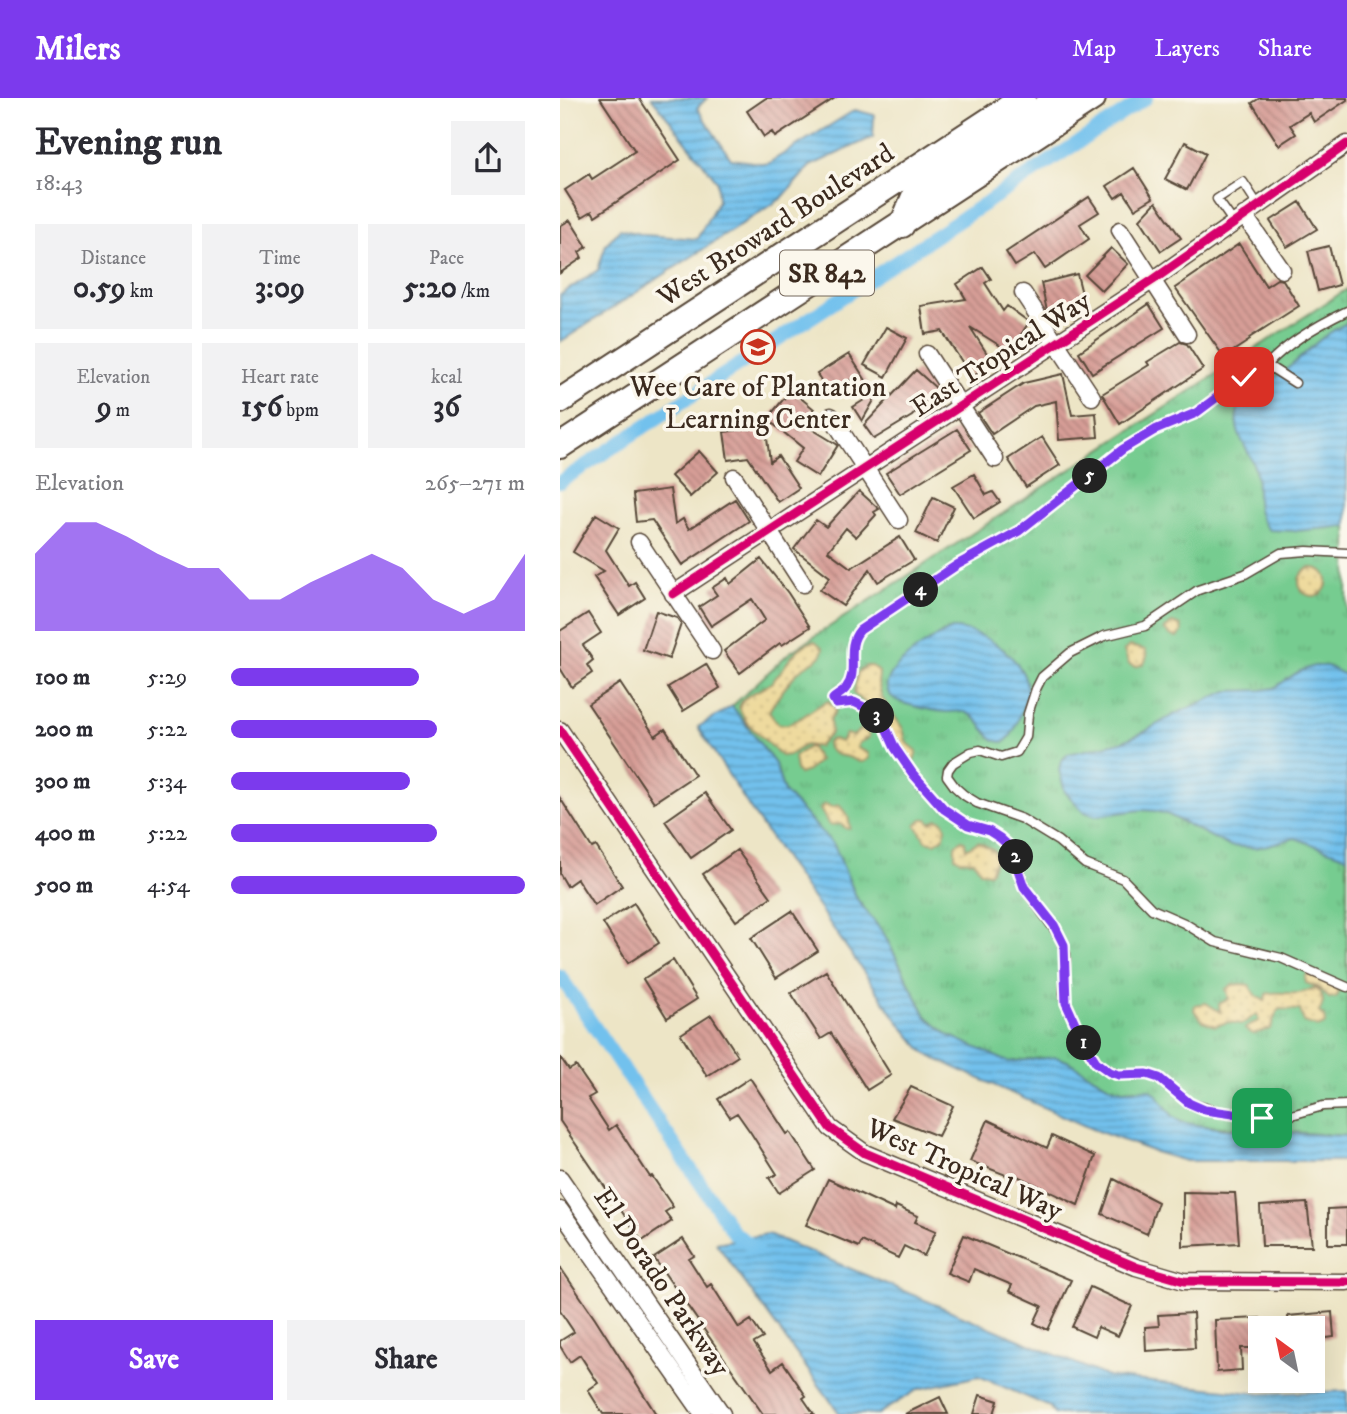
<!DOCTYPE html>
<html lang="en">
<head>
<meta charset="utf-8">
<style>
  :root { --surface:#fff; --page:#f2f2f3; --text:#2b2b33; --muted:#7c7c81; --accent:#7c3aed }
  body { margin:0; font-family:"IM FELL DW Pica",serif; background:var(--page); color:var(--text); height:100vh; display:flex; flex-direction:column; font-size:26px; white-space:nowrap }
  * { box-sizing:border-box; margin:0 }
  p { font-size:23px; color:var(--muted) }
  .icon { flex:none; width:38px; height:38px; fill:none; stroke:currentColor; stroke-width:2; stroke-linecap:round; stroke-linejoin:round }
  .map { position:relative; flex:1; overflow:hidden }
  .details { display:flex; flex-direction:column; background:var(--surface); width:560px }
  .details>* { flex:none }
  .needle { width:46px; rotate:327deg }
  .tools { position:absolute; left:688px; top:1218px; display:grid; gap:14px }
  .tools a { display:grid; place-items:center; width:77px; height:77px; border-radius:0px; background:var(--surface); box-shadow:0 7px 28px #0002; font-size:35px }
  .pin { position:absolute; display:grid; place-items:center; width:60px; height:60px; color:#fff; margin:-30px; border-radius:14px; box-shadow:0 4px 10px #0006 }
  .km { position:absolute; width:35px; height:35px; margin:-18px; border-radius:50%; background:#222; color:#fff; font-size:19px; line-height:35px; text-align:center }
  .round { display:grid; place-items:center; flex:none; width:74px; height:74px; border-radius:0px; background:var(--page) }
  .overview { display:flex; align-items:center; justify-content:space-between; height:119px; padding:0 35px }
  h1 { font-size:38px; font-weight:700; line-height:52px }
  .stats { display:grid; grid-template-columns:repeat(3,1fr); gap:10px; height:119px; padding:7px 35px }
  .stats div { display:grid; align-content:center; border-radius:0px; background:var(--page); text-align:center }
  .stats b { font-size:30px; font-weight:700 }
  .stats small { font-size:19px; font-weight:400 }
  .stats p { font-size:19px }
  .chart { height:196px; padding:14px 35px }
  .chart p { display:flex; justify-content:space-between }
  .chart svg { width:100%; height:126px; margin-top:7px; fill:var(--accent); opacity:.7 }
  .cta { display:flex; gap:14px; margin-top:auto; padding:14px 35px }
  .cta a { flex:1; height:80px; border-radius:0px; background:var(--accent); color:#fff; font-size:28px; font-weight:700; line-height:80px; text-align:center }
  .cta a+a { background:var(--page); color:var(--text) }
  ul { padding:0 35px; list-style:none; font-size:23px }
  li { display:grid; grid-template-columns:112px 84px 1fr; align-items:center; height:52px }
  li i { height:18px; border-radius:9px; background:var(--accent) }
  header { display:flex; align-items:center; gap:42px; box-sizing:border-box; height:98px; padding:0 35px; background:var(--accent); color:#fff }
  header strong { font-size:33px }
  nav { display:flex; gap:38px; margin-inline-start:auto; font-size:24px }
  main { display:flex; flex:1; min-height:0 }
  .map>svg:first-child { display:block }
  .grass { fill:url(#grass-tufts); stroke:#587b57; stroke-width:2 }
  .sand { fill:url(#sand-dots); stroke:#94825e; stroke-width:2 }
  .water { fill:url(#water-rules); stroke:#567686; stroke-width:2 }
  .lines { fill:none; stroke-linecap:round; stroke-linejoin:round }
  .canal { stroke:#72c1ed; stroke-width:14 }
  .building { fill:url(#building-back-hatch) }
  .lane-casing { stroke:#564637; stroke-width:11 }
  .street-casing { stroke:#564637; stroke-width:19 }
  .primary-casing { stroke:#564637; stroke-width:28 }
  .lane { stroke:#fff; stroke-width:8 }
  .street { stroke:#fff; stroke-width:16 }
  .primary { stroke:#fff; stroke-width:24 }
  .cycleway-casing { stroke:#fbf7ec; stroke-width:13 }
  .cycleway { stroke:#d6006c; stroke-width:9 }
  .route-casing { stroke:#fff; stroke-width:14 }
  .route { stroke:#7c3aed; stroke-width:9 }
  .labels { text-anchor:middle; stroke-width:7; stroke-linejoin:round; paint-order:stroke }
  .shield { fill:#fbf7ec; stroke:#75685c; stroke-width:2 }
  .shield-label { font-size:26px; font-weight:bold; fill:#3b2a1e }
  .street-label { font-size:28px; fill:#3b2a1e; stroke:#fbf7ec }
  .poi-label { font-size:28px; fill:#3b2a1e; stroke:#fbf7ec }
</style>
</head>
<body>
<header>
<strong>Milers</strong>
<nav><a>Map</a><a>Layers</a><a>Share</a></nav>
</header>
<main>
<section class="details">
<div class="overview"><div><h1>Evening run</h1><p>18:43</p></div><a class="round"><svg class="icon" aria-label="share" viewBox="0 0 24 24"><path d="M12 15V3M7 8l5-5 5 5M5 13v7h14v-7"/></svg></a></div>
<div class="stats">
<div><p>Distance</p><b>0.59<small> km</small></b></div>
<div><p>Time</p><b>3:09</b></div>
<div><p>Pace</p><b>5:20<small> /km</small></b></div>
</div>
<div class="stats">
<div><p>Elevation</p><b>9<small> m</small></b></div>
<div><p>Heart rate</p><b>156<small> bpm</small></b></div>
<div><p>kcal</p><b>36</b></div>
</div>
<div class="chart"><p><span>Elevation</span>265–271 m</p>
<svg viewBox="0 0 160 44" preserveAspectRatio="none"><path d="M0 44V17L10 6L20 6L30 11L40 17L50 22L60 22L70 33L80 33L90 27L100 22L110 17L120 22L130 33L140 38L150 33L160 17V44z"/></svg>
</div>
<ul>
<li><b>100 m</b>5:29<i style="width:64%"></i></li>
<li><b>200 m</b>5:22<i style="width:70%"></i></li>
<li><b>300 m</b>5:34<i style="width:61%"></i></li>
<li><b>400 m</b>5:22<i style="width:70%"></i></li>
<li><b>500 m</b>4:54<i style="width:100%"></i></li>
</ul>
<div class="cta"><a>Save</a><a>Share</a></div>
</section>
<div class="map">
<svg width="787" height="1316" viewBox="0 0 787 1316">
  <defs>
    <pattern id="grass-tufts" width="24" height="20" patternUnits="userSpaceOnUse" patternTransform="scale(1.75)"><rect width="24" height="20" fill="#76cc90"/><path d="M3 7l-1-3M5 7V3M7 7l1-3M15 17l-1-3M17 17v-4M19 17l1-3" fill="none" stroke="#67af7c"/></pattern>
    <pattern id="sand-dots" width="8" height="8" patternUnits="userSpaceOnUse" patternTransform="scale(1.75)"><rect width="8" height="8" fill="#eeda9e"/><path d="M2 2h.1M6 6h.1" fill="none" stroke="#cdbb88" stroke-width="1.8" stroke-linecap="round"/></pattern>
    <pattern id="water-rules" width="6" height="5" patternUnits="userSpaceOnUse" patternTransform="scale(1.75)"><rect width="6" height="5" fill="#72c1ed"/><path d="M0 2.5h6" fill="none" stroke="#5f9dbf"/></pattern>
    <pattern id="building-back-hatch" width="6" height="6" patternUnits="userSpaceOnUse" patternTransform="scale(1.75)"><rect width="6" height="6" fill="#d79e97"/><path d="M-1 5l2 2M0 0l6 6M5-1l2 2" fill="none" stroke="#b0817b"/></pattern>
  </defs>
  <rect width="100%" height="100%" fill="#fbf7ec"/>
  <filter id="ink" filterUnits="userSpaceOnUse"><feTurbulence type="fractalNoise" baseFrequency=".0143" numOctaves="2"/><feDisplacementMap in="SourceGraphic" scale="14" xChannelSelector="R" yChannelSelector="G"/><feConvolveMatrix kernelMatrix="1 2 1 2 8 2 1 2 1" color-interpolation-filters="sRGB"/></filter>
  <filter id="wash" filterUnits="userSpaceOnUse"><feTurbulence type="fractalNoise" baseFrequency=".00686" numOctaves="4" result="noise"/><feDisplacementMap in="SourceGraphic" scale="28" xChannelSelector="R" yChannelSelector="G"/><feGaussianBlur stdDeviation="1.57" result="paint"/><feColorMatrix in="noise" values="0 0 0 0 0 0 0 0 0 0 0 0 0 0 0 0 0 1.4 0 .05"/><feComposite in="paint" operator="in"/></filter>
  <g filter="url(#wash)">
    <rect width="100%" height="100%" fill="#ede5c6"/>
    <path class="grass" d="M787 191V1038L634 1027 620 1024 577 991 563 992 551 989 507 963 482 960 448 964 435 960 388 937 366 918 324 836 297 801 274 747 224 694 215 666 172 608 229 555Z"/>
    <path class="sand" d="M739 484a14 14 0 1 1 28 0a14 14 0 1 1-28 0Z
      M612 525 621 528 622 534 617 539 612 538 604 532Z
      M255 543 263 550 261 558C254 565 245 567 238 574 233 578 210 609 209 614L218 626C237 630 250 609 269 603L276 612 270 622 271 635 258 649 245 647 229 657 221 658 187 625 179 610C183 595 200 594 212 584 226 570 234 547 255 543Z
      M569 548 585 552 587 558 584 566 575 569 569 566 564 553Z
      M306 568H312L319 574 318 585 322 600 343 631 346 644 357 653 354 662 349 663 310 609 294 596 297 575Z
      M301 631 308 635 309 639 299 645 297 650 308 655 309 660C300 668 298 662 288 659 279 657 275 658 268 650L267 645 272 641 281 644 286 636 293 638Z
      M248 649 251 650 259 662 248 673 239 676 236 672 234 659Z
      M265 706 272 709 279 707 288 718 290 730 287 731 281 726 269 727 260 711Z
      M362 721H367L371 725 377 721 383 723 386 730 383 740 375 745 366 743 356 727Z
      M402 742 405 744 406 751 418 744 434 752 436 761 430 775 421 774 414 763 400 762 395 759V747Z
      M749 875 777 890 778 896 776 899 769 900 758 889 746 885 745 879Z
      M681 886 689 887 695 897 705 903 706 896C719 892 732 898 744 894 748 893 751 890 756 890 765 898 764 905 759 914L765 920V926L758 929 744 924 740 912 720 911 716 916 710 931 693 936 685 931 691 926 699 923 697 916 682 926 668 924 655 928 642 923 634 912 635 907 646 905 660 914 659 906 669 901 666 891 672 887Z"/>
    <path class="water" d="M92 0H147L137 10 171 61 207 66 295 12 314 17 313 39 250 68 222 100 0 244V197L38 172 46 146 60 131 84 137 137 141 158 103 157 83Z
      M787 225V428L736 433 709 432C692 415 699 397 696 376 693 354 673 340 677 316 681 294 704 288 719 277 745 259 756 239 787 225Z
      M392 531C421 530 466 560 467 591 468 601 463 608 460 617 456 628 453 638 444 644 426 645 423 621 407 615 401 612 393 614 386 614 373 613 356 609 343 605 293 586 373 539 392 531Z
      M754 568H767L787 578V759L735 740 696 750 669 748 609 717 595 713 581 712 536 718 524 714 505 694 499 672 501 663 508 656 561 644 584 634 615 616 667 593 702 592 714 590 738 574Z
      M172 608 215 666 224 694 274 747 297 801 324 836 366 918 388 937 448 964 496 959 507 963 551 989 563 992 589 991 596 996 612 1017 621 1024 663 1031 787 1038V1063H626L595 1054 532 1031 371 959 361 951 337 922 193 715 138 629Z
      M208 1136 548 1279 701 1296 787 1293V1316H494L490 1309 419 1278 359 1291 318 1316H280L156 1145Z"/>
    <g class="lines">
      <path class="canal" d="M0 384 586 0
        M0 878 174 1135 196 1150"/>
    </g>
    <g id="blocks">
      <path class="building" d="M40 0H79L120 62 35 118 32 113 22 119 5 92 29 76 32 81 75 53Z
        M206 0H275L215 39 212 34 204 39 187 13Z
        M700 0H787V2L754 24 749 15 730 27 736 36 719 47 692 5Z
        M625 44 646 55 627 92 605 81Z
        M574 70 593 100 575 111 564 94 555 100 547 88Z
        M529 99 539 114 520 126 529 141 485 171 475 156 455 168 446 154Z
        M596 104 621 140 601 153 580 121Z
        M740 104 757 131 727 149 710 123Z
        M10 122 27 149 19 154 22 160 0 175V128Z
        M679 146 706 188 717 181 723 182 739 208 689 240 690 242 664 259 615 190Z
        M769 148 779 187 758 193 748 153Z
        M551 150 568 166 542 193 525 177Z
        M423 169 431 181 425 185 443 213 447 208 469 224 450 254 410 229 433 265 412 279 382 233 365 236 361 208 406 201 397 186Z
        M517 176 524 204 487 213 481 185Z
        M589 206 604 230 532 275 519 254Z
        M326 229 347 240 326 279 304 267Z
        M620 244 627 246 643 271 560 326 542 296 589 267 587 264Z
        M289 256 314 295 320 292 302 323 293 309 304 302 290 282 269 295 257 276Z
        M356 272 377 291 352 318 314 341 304 327Z
        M503 276 512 317 536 315 538 339 499 342 496 303 474 308 432 336 418 315 464 285Z
        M231 292 254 311 242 325 278 347 258 379 234 364 243 350 207 321Z
        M200 329 207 340 210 364 218 358 239 390 218 404 188 359 168 362 164 334Z
        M397 331 411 352 340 396 326 375Z
        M482 339 500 367 466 389 448 361Z
        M139 353 158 374 130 399 111 378Z
        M414 376 426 397 433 394 440 404 414 420 393 388Z
        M110 391 115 426 123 421 129 431 175 401 189 423 122 467 92 422 76 424 73 396Z
        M299 393 319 411 314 414 316 417 296 439 286 430 268 453 291 470 340 439 354 462 318 484 310 471 283 508 260 492 270 479 234 451 256 422 266 429Z
        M373 399 394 409 377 445 356 435Z
        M36 416 59 430 46 452 69 488 75 484 85 500 59 517 34 479 44 473 13 454Z
        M201 461 228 495 250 529 222 547 220 545 180 575 164 553 205 522 192 501 151 528 139 509 157 497 152 490 167 480 170 486Z
        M96 513 117 520 121 526 109 561 83 552Z
        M28 515 41 535 23 547 33 562 27 567 32 575 12 589 0 570V533Z
        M146 566 160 590 123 613 108 589Z
        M60 585 95 638 105 631 135 677 94 704 28 606Z
        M145 695 171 732 131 760 105 723Z
        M0 700 32 750 36 748 62 788 34 807 17 781 7 788 0 776Z
        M177 752 211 799 176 823 143 776Z
        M74 805 99 845 68 865 43 825Z
        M232 813 258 853 216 880 191 840Z
        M113 862 137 901 107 920 83 881Z
        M266 873 331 977 307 992 271 935 261 941 231 895Z
        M151 917 178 958 147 978 121 936Z
        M0 959 9 972 16 968 35 996 28 1000 49 1032 56 1027 90 1079 92 1078 113 1109 105 1114 112 1123 82 1143 0 1023Z
        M190 980 227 1036 230 1034 255 1072 219 1095 209 1080 217 1076 191 1035 177 1015 170 1019 158 1001Z
        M351 989 393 1008 378 1038 332 1020Z
        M428 1022 487 1050 492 1038 535 1058 518 1107 457 1078 456 1081 410 1063Z
        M268 1081 335 1112 336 1108 358 1118 355 1124 376 1133 364 1158 344 1148 338 1160 302 1143 299 1149 246 1127Z
        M554 1081 598 1104 587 1136 542 1116Z
        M623 1094 675 1095 679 1145 623 1148Z
        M747 1105 752 1148H702L700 1108Z
        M787 1110V1146H768V1111Z
        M404 1137 511 1182 488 1232 474 1225 482 1208 449 1193 452 1187 414 1171 409 1184 387 1175Z
        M123 1141 134 1158 129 1161 147 1189 151 1186 179 1230 191 1222 203 1240 194 1245 212 1272 223 1264 246 1298 243 1300 254 1316H203L94 1160Z
        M0 1169 35 1220 96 1316H43L28 1292 38 1285 20 1257 10 1264 0 1248V1243L14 1234 0 1213Z
        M530 1189 572 1208 558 1238 538 1229 534 1239 512 1229Z
        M772 1214 774 1239 752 1242V1230H729L728 1218Z
        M633 1215 635 1250 586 1253 585 1229 599 1228 598 1217Z
        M700 1220V1250H681L682 1272 657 1274 655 1222Z
        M420 1297 438 1303 434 1316H414Z
        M380 1299 388 1316H345Z"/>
    </g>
  </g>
  <g filter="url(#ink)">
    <use href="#blocks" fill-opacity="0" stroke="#564637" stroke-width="2"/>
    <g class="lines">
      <g class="lane-casing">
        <path id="lane" d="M674 125 657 101 683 84 698 107
          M707 267C728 244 760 226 787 213
          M735 285 707 267 697 270 636 315 595 332 563 351 459 433 397 467 300 532C284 550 300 573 286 590 283 595 277 597 273 601L276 606 294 604 312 613 326 630 336 650 353 676 384 711 408 727 429 733 440 740 450 749 464 789 500 839 506 856 504 895 506 905 530 956 542 969 559 977 588 976 599 980 629 1005 662 1015 721 1020 763 1008 787 1007
          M787 455 747 453 721 455 685 476 638 492 585 528 544 538 510 555 482 579 476 591 468 616 466 639 457 654 441 659 420 652 411 654 393 665 388 672 387 678 395 689 404 697 417 705 462 721 498 743 525 766 563 781 592 811 624 825 655 844 721 860 787 889"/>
      </g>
      <g class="street-casing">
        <path id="street" d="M684 117 722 172
          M560 132 627 236
          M463 195 532 299
          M367 256 435 361
          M271 318 339 422
          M174 379 243 486
          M79 444 152 553
          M113 496 593 182 787 46
          M0 632 270 1030 305 1055 576 1169 624 1183 787 1184
          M0 1080 162 1316
          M0 1112 143 1316"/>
      </g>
      <g class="primary-casing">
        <path id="primary" d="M342 127 356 94 499 0
          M0 303 463 0
          M0 348 533 0"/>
      </g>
      <use href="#lane" class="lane"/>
      <use href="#street" class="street"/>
      <use href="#primary" class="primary"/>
      <g class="cycleway-casing">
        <path id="cycleway" d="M113 496 593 182 787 46
          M0 632 270 1030 305 1055 576 1169 624 1183 787 1184"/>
      </g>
      <use href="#cycleway" class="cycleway"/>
    </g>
  </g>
  <g class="lines" filter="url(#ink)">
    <g class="route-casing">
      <path id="route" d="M684 279 636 315 595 332 563 351 459 433 397 467 300 532C284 550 300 573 286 590 283 595 277 597 273 601L276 606 294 604 312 613 326 630 335 650 353 676 384 711 408 727 429 733 440 740 450 749 464 789 494 827 504 847 506 905 524 945 536 964 550 974 559 977 587 976 599 980 629 1005 645 1012 702 1020"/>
    </g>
    <use href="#route" class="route"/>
  </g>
  <defs>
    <g id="school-ring" transform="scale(1.75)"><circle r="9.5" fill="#fbf7ec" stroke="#c8321e" stroke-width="1.5"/><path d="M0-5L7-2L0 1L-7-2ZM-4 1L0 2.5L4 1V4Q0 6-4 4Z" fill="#c8321e"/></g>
  </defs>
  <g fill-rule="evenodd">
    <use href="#school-ring" x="198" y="249"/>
  </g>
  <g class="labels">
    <rect class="shield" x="220" y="152.5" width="94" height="45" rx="5"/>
    <g class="shield-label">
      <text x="267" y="184">SR 842</text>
    </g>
    <g class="street-label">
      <text transform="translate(215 126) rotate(-33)" y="10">West Broward Boulevard</text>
      <text transform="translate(440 255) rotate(-33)" y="10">East Tropical Way</text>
      <text transform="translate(405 1070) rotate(24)" y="10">West Tropical Way</text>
      <text transform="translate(103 1183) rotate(56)" y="10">El Dorado Parkway</text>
    </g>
    <g class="poi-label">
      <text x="198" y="298">Wee Care of Plantation<tspan x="198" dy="32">Learning Center</tspan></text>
    </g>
  </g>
</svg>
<div class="tools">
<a><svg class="needle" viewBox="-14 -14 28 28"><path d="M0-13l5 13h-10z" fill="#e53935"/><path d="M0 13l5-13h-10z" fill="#7c7c81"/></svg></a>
</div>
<div class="pin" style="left:702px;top:1020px;background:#1e9e55"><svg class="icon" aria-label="arrive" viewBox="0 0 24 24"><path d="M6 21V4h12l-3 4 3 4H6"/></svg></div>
<div class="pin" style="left:684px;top:279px;background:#d93025"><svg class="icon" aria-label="check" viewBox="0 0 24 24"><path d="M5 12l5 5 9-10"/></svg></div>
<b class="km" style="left:524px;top:945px">1</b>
<b class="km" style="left:456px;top:759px">2</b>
<b class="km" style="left:317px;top:618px">3</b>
<b class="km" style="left:361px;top:492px">4</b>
<b class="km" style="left:530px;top:378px">5</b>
</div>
</main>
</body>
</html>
